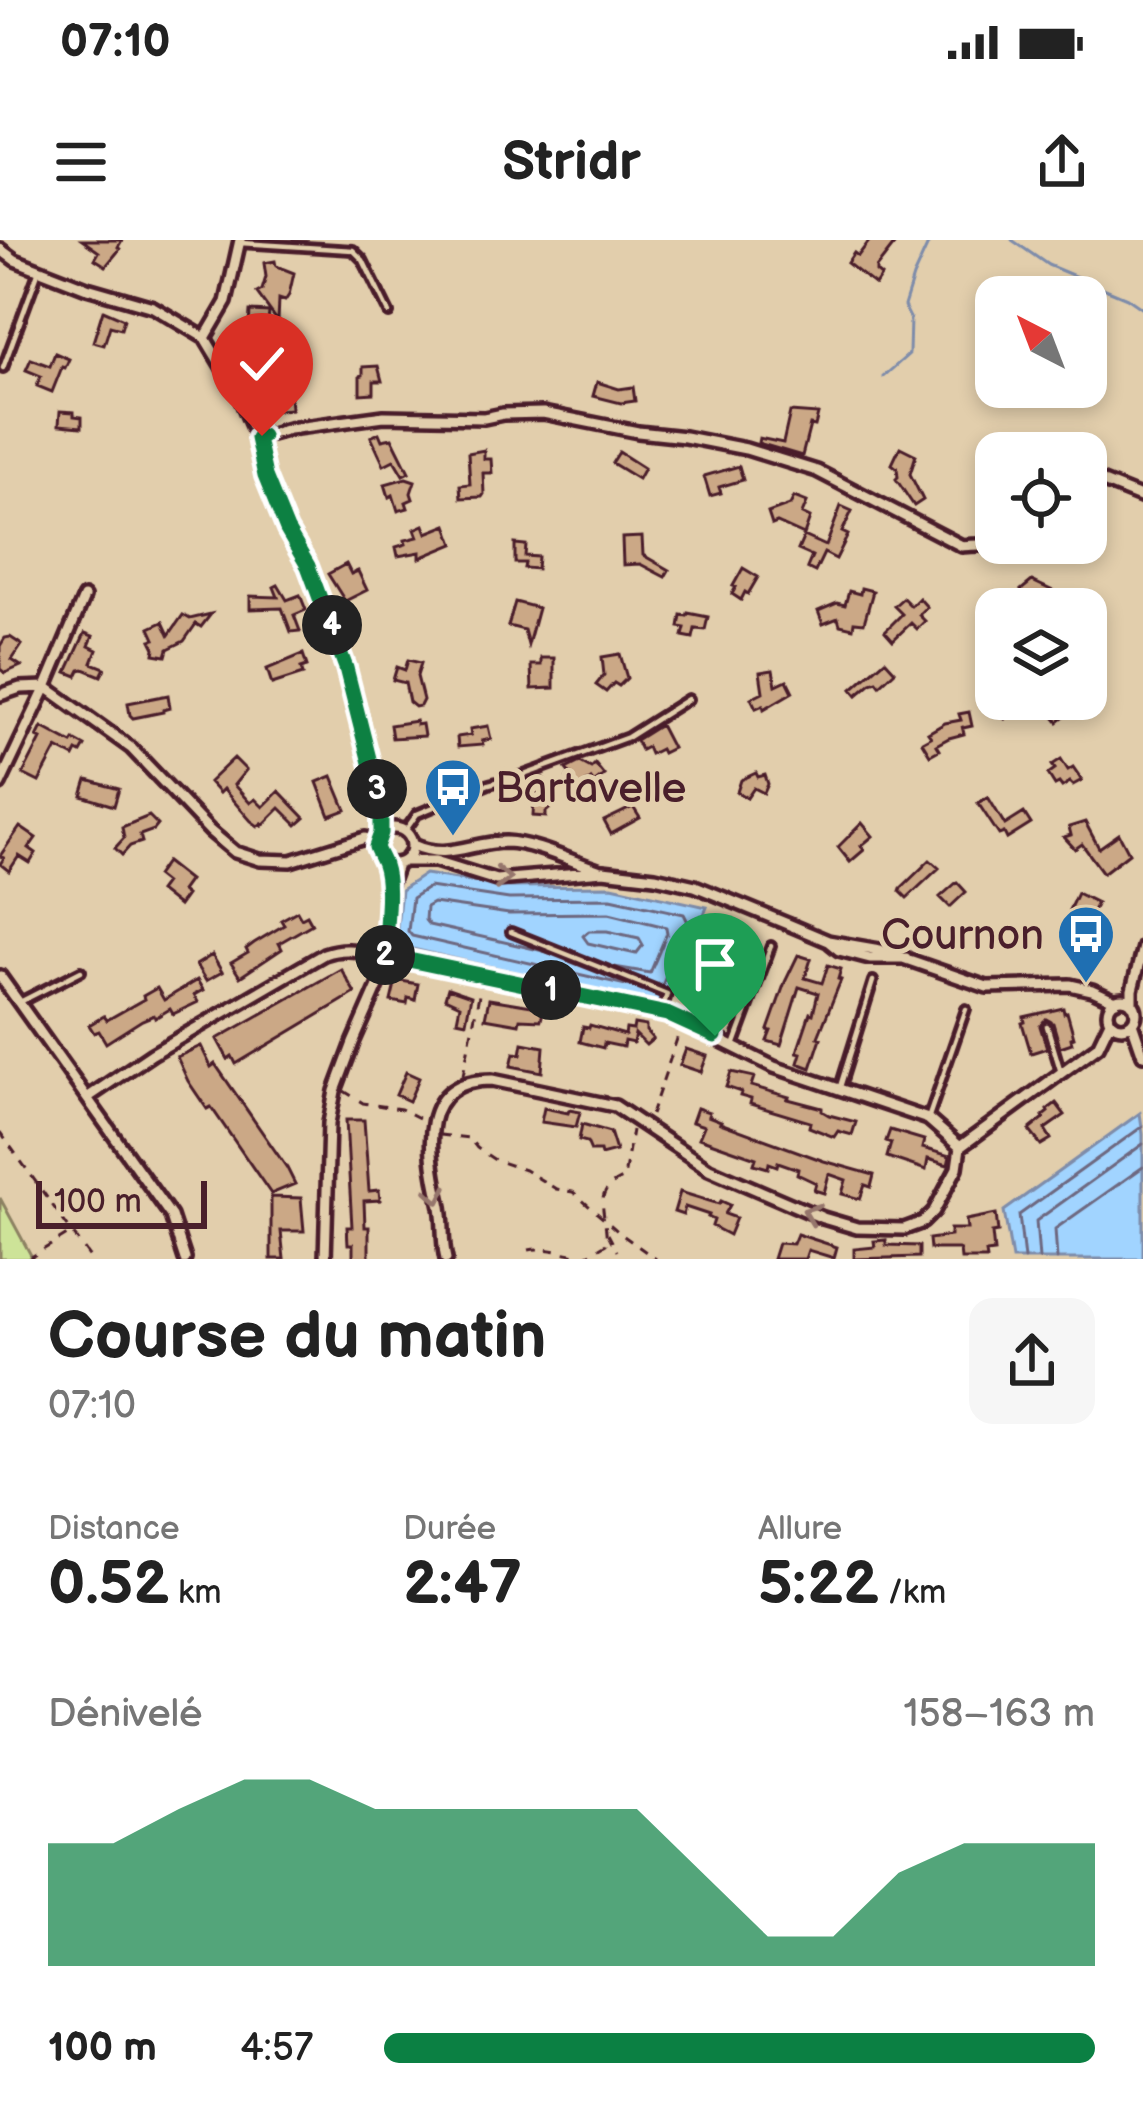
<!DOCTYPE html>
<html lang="fr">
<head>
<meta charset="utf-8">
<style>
  :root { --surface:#fff; --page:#f6f6f6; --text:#222; --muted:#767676; --accent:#0b8043 }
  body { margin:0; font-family:"Balsamiq Sans",sans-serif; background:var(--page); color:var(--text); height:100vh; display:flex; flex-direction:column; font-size:45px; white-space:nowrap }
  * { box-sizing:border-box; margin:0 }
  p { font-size:39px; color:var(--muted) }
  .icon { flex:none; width:66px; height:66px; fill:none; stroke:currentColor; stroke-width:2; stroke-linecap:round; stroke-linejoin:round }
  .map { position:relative; height:1019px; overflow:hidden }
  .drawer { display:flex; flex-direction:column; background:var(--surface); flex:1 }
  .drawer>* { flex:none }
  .needle { width:78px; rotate:318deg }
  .buttons { position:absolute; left:975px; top:36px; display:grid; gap:24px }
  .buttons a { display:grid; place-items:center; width:132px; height:132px; border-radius:24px; background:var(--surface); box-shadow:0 6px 18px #0003; font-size:60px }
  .scale { position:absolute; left:36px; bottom:30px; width:171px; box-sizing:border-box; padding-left:12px; border:6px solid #4a1f2b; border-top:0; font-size:33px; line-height:42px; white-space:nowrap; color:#4a1f2b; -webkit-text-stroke:9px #e2ceac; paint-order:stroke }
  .pin { position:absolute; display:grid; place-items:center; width:102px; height:102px; color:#fff; margin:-123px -51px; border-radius:50% 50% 50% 0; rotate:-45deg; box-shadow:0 0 12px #0007 }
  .pin .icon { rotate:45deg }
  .km { position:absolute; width:60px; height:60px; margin:-30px; border-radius:50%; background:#222; color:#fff; font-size:33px; line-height:60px; text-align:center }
  .round { display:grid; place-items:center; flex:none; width:126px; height:126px; border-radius:24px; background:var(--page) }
  .summary { display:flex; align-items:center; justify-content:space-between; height:204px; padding:0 48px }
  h1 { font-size:66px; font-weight:800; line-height:90px }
  .figures { display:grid; grid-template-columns:repeat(3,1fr); gap:18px; height:204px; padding:12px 48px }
  .figures div { display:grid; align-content:center }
  .figures b { font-size:60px; font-weight:800 }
  .figures small { font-size:33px; font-weight:400 }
  .figures p { font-size:33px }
  .chart { height:336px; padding:24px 48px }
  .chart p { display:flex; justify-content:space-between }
  .chart svg { width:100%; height:216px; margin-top:12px; fill:var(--accent); opacity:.7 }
  ul { padding:0 48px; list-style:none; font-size:39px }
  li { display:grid; grid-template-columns:192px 144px 1fr; align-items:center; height:90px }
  li i { height:30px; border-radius:15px; background:var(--accent) }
  .status { display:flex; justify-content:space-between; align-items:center; height:84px; padding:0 60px; background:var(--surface); direction:ltr }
  .status svg { height:33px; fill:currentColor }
  header { display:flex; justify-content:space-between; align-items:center; height:156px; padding:0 48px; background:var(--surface); font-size:54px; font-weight:800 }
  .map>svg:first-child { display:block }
  .green { fill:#cde398; stroke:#8c8162; stroke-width:3 }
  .water { fill:#a1d4ff; stroke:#7e8caa; stroke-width:3 }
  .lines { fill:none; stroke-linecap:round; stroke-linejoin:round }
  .shore { stroke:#6d6780; stroke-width:3 }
  .stream { stroke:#7e8caa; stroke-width:3 }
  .building { fill:#cba886; stroke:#4a1f2b; stroke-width:3 }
  .lane-casing { stroke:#4a1f2b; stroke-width:14 }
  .street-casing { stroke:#4a1f2b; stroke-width:18 }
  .path { stroke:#4a1f2b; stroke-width:3; stroke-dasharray:9 9; stroke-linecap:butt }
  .lane { stroke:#e2ceac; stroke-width:4.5 }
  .street { stroke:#e2ceac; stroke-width:9 }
  .oneway { stroke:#96766c }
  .route-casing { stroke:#fff; stroke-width:24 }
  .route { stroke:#0b8043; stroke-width:15 }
  .labels { text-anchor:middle; stroke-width:10; stroke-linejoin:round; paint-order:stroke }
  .poi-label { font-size:42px; fill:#4a1f2b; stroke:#e2ceac; text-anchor:start }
</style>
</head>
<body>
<div class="status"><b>07:10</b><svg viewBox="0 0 49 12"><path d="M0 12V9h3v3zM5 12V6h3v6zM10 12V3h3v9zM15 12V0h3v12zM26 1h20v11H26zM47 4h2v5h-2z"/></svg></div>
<header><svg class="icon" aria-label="menu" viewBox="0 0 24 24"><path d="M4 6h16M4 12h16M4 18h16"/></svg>Stridr<svg class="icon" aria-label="share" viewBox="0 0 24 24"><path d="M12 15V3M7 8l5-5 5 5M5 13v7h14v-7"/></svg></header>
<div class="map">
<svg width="1143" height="1019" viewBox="0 0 1143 1019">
  <rect width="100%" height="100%" fill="#e2ceac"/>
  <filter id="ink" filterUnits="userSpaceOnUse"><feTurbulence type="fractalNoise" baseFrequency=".00833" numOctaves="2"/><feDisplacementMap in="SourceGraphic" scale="24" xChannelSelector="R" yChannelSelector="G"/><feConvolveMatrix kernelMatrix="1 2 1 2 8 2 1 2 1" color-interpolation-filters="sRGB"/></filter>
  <g filter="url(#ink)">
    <path class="green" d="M0 958 33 1019H0Z"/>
    <path class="water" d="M425 634 509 647 612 646 707 667 667 767 395 705 401 650Z
      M1140 873 1143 894V1019H1012L1004 971Z"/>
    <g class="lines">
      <path class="shore" d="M589 691H607L639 698 643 705 636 714 588 703 583 696Z
        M548 712 429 685 425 680 426 667 433 663 509 674 609 673 666 687 667 693 650 733 614 727
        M639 748 412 696 408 691 412 658 429 647 509 659 611 658 684 674 688 682 662 746
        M1024 1019 1019 975 1143 886
        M1039 1019 1036 981 1143 904
        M1057 1019 1055 989 1143 927"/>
      <path class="stream" d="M1012 0 1048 25 1127 58 1143 69
        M883 137 909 114 910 78 904 66 913 37 930 0"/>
    </g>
    <path class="building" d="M82 0H122L118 7 120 9 106 26 95 19 99 12Z
      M870 0H898L876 28V32L881 36 875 45 847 23 854 13 858 16Z
      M275 21 276 26 294 33 289 55 285 61 279 59 278 82 257 53 262 50 266 37 264 23Z
      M103 70 124 79 121 89 110 86 104 105 93 102Z
      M250 71 269 72 266 104 235 100V89L246 90V85L249 86Z
      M55 113 69 119 65 128 62 127 52 152 37 146 41 136 26 130 31 119 50 126Z
      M378 126 382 141H374V153L360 154V136L363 135V127Z
      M289 142 291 169 266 171 264 157 277 156V143Z
      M597 142 619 149 633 147 635 161 621 163 593 156Z
      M60 171 74 172V176L82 177V187L59 185Z
      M790 172 818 174 815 186 810 185 802 216 758 203 759 198 783 203Z
      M379 193 382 200 392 198 409 232 403 235 394 220 384 225 371 197Z
      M900 207 916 215 910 234 923 260 914 266 896 239 898 237 897 228 892 224Z
      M484 210V219H491L492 233H483L484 254 482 257 461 258 460 245 470 244 468 213Z
      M619 212 644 228 638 239 612 223Z
      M739 226 743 240 719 247 721 253 710 256 704 236Z
      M406 238 415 241 411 253 413 259 406 262 408 268 398 271 393 255 389 257 385 244Z
      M794 257 807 262 802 274 810 278 804 295 777 283 772 285 768 273 790 265Z
      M841 266 852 271 842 292 848 295 836 319 824 313 815 332 807 328 812 316 798 310 804 296 826 306Z
      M424 285 427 293 447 285 454 304 420 318V312L398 316 396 307 406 304 405 300 418 297 415 289Z
      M642 297 643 315 669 330 665 337 640 324 623 325 622 298Z
      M515 304 526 305 525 316 538 317 537 329 524 328 525 323H515Z
      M346 324 351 334 358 331 367 350 345 361 328 334Z
      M743 328 758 337 748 354 745 352 741 360 732 354 736 347 733 346Z
      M1032 341 1053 351 1049 361 1033 354 1027 359 1021 350Z
      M278 345 287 360 300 355 306 370 294 375 300 391 291 392 282 368 250 369V356L278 357 274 347Z
      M861 348 873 351 864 383 854 382 853 388 840 385 838 378 823 384 818 371 837 363 845 365 849 351 860 354Z
      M903 358 911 366 919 358 927 367 919 375 925 381 917 389 911 383 893 400 885 391 902 374 894 366Z
      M515 362 538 368 528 405 524 390 508 386Z
      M688 373 708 377 705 390 695 389 693 398 683 396 685 388 679 387 681 375 687 376Z
      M211 374 201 387 196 384 184 401 168 409 166 416 154 414 155 408 151 400 155 399 150 388 163 382 169 395 183 375 190 379Z
      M85 393 93 396 89 406 97 410 92 423 105 428 101 436 84 429 80 430 77 436 67 432Z
      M10 397 22 405 12 420 21 426 5 433 0 429V406L5 398Z
      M303 414 307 426 301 428 303 434 272 444 267 429Z
      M620 414 627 438 619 446 614 443 606 452 596 445 604 435 602 417Z
      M541 418H554V448L532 449 531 425H541Z
      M408 420 421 423 417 436 423 460 420 466 415 467 409 462 405 443 393 440 397 427 405 430Z
      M885 420 895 431 880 445 877 441 871 443 857 455 852 449Z
      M773 430 776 445 787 440 793 452 764 469 763 465 756 468 751 458 763 452 760 432Z
      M168 455 170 468 163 470V472L133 478 130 475 128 463Z
      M1003 459H1022L1011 468 1014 472 1005 479 994 467Z
      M1039 459H1054L1067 475 1058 482Z
      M969 472 972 486 963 488 962 486 964 494 949 498 936 505 939 510 930 515 922 502 931 497 928 493 945 483 961 480 959 474Z
      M416 481V485L422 484 424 496 392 498 390 485Z
      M660 485 672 508 662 513 660 509 650 514 647 507 641 510 636 500Z
      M488 486 491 499 482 501 483 505 458 507 457 497 471 495 470 489Z
      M42 487 72 503 74 500 85 506 81 513 77 511 74 517 57 508 39 542 23 534 41 499 37 497Z
      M234 518 246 530 234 545 250 563 255 559 263 567 279 551 305 578 297 585 280 568 263 585 262 583 258 586 251 581 223 549 219 553 209 542Z
      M1061 519 1068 530 1073 527 1082 540 1073 545 1070 542 1062 547 1059 543 1055 545 1048 534 1055 529 1052 525Z
      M580 522 591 528 595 524 604 535 594 543 591 539 577 550 567 538 571 535 566 529Z
      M756 533 758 537 765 535 768 544 764 553 754 548 747 558 737 552 741 540Z
      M332 536 346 570 330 576 317 542Z
      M543 538 557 554 551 560 555 564 546 572V577L533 576 534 559 538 555 532 548Z
      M87 540 119 549 114 566 82 556Z
      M988 557 1005 585 1024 573 1031 584 1007 599 1004 593 999 595 978 563Z
      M633 567 640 578 611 594 604 581Z
      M149 576 158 585 154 590 140 595 142 602 130 606 122 615 115 608 124 598 122 587Z
      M1085 582 1099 608 1119 594 1129 613 1103 633 1082 604 1075 609 1064 597 1071 595 1069 587Z
      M862 583 873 596 861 606 864 610 850 622 838 607Z
      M20 587 36 598 29 608 36 613 30 623 19 616 9 631 0 624 4 618 0 616Z
      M930 620 939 628 907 658 900 651 901 648Z
      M166 622 189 640 181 651 186 655 178 666 159 651 165 643 156 636Z
      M957 642 966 652 950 667 940 657Z
      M1077 653 1097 663 1089 679 1069 670Z
      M297 671 301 678 307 675 312 684 279 703 282 709 240 737 231 723 248 713 246 709 254 703 284 685 281 680Z
      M726 688 740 693 731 728 715 771 702 767 706 757 703 756Z
      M212 715 222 732 206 741 196 725Z
      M798 715 811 719 805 738 822 743 828 725 841 729 838 739 841 740 818 797 821 798 811 828 798 823 801 813 797 812 810 773 813 774 818 753 799 747 781 805 767 801 771 791 768 790 785 742Z
      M341 729 355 753 236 824 232 816 228 819 217 799Z
      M197 740 203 750 194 755 198 762 173 774 170 769 155 778 154 775 142 780 106 803 99 791 94 793 89 785 104 776 107 780 144 759 143 756 157 748 164 760Z
      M396 740 418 744 415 760 408 758 407 764 391 761Z
      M448 748 471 756 466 782 457 780 460 765 445 758Z
      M489 759 544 768 541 780 520 779 519 784 485 778Z
      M1063 768 1064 773 1067 772 1074 797 1071 798 1072 803 1060 807 1053 783 1046 779 1040 786 1047 808 1031 813 1022 783 1025 782 1024 777Z
      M634 784 646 786V791L653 799 646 805 635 794 633 803 624 801 623 807 604 803 603 808 580 802 583 787 589 788 590 785 625 795 626 789 633 790Z
      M523 803 544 807 542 832 511 826 514 813 521 814Z
      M201 806 211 827 215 824 287 928 295 944 271 954 211 867 207 869 188 841 177 817Z
      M686 809 707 816 701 832 680 825Z
      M406 832 419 838 409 861 396 855Z
      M731 832 754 837 751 846 789 857 788 859 822 868V871L829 875 856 882 852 895 838 891 834 897 809 887 810 882 750 864 751 859 740 856 741 852 726 847Z
      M1056 863 1065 875 1045 889 1051 899 1041 905 1029 890 1044 878 1043 876 1048 872 1047 870Z
      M544 868 568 873 569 870 580 872 576 887 541 882Z
      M697 868 709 872 708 876 721 881 720 883 824 921 874 935 871 947 865 945 860 959 842 954 846 940 829 934 824 953 814 950 816 943 797 934 798 929 778 922 777 926 769 923 768 928 754 924 756 918 699 898 704 886 692 882Z
      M346 880H364L369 951 379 950 380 960 364 961 365 987H369V1018L353 1019V1004H348L347 987H352Z
      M582 884 610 892 616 911 601 915 600 911H591L587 902 579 900Z
      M890 890 924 900 922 908 950 916 948 925 928 919 926 930 887 917 891 903 886 901Z
      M680 952 719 964 721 961 730 965 725 974 736 978 729 995 712 986 714 980 708 977 709 975 685 967 683 975 674 972Z
      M271 957 301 958 304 991H281L284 1019H271Z
      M996 974 998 992 992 993 994 1012 986 1013 987 1019H961L960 1010 958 1009H930L929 999 950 996V989H967L966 980Z
      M797 994 837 1007 834 1018 808 1010 805 1019H773L778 1003 793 1004Z
      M886 1000V1005L919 1006V1017L854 1019V1009L875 1007 874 1001Z"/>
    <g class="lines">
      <g class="lane-casing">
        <path id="lane" d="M240 3 353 10 363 20 389 73
          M3 128 39 30
          M405 591 417 574 489 544 524 535 628 497 688 459
          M511 692 667 754 662 771
          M20 762 81 731
          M1047 786 1060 829
          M734 806 771 706
          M839 850 873 741
          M928 879 966 769"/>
      </g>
      <g class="street-casing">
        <path id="street" d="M0 9 15 20 87 48 153 67 205 98 238 153 257 198 265 236 288 290 308 325 330 381 346 428 381 566V593
          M205 98 226 62 240 0
          M257 198 289 189 384 176 484 178 503 174 543 173 638 192 685 197 746 209 817 231 962 306C973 305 982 304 993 306 1009 309 1018 316 1033 313L1039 303
          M1086 235 1143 258
          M0 455 20 448 46 447 131 508 210 591 235 612 260 620 291 621 365 598 376 601
          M0 544 46 447 84 357
          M376 606a18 18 0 1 1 36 0a18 18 0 1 1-36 0Z
          M413 605C448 621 471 602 506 602 534 603 571 621 598 630
          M405 621H435L496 640 603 631 655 637 695 646 790 685 828 701 839 710 870 718H906
          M828 701 880 710 987 747 1070 745 1092 750 1116 761
          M0 736 171 976 185 1019
          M1108 773a14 14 0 1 1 28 0a14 14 0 1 1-28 0Z
          M1132 764V750L1143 707
          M1132 783 1143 815
          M87 858 152 814 324 714C346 706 362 712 385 715L667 774 774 827 928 879 960 907 1098 806 1110 781
          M325 1019 329 883 335 851 353 803 381 739 388 650 397 625
          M446 1019C441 999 445 981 440 962 428 910 417 840 492 840L615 866 709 929 823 978 857 988 904 989 923 982 934 971 957 928 960 907"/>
      </g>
      <path class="path" d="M463 835 481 745
        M344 851 363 863 401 869 423 880
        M651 875 679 793
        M0 892 91 1019
        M440 895 469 898 477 908 495 920 525 930 556 949 573 952 621 994 656 1019
        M608 994 617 1011
        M529 1010C547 1006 568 1015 586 1016
        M28 1019 72 992
        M586 1019V1016L606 1004C609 975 588 952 624 938L632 890"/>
      <use href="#lane" class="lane"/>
      <use href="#street" class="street"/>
    </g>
    <defs><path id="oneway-chevron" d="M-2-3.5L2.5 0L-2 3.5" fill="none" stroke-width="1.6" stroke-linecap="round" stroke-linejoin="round" transform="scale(3)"/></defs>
    <g class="oneway">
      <use href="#oneway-chevron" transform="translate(503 638) rotate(2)"/>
      <use href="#oneway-chevron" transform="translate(437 955) rotate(79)"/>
      <use href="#oneway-chevron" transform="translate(811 973) rotate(-159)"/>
    </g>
  </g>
  <g class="lines" filter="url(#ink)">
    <g class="route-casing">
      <path id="route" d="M262 196 257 198 265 236 287 290 308 326 346 428 381 566V593L376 607C378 613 382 619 384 625 392 648 384 689 385 715L667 774 715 796"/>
    </g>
    <use href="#route" class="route"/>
  </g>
  <defs>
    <g id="bus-pin" transform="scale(3)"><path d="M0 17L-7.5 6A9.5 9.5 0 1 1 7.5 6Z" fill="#1f6fb2" stroke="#e2ceac"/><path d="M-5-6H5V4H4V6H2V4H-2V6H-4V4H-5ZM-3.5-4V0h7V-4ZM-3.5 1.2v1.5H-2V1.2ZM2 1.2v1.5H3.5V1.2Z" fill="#fff"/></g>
  </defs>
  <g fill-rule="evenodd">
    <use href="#bus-pin" x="453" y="547"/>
    <use href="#bus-pin" x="1086" y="694"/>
  </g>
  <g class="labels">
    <g class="poi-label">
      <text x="495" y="562">Bartavelle</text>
      <text x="1044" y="709" text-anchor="end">Cournon</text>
    </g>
  </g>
</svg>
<div class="buttons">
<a><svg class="needle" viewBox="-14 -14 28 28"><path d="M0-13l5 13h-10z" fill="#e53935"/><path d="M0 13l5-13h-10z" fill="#767676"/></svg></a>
<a><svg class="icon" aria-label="locate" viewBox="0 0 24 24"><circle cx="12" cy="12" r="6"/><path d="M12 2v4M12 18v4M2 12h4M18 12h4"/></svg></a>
<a><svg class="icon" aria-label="layers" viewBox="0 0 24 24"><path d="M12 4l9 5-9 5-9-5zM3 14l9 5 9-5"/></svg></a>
</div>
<div class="scale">100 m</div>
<div class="pin" style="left:715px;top:796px;background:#1e9e55"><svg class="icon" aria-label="arrive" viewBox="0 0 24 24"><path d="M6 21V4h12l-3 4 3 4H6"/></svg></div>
<div class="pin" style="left:262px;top:196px;background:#d93025"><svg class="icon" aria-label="check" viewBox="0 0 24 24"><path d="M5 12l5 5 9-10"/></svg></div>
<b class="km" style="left:551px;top:750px">1</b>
<b class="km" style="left:385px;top:715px">2</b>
<b class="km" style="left:377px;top:549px">3</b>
<b class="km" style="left:332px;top:385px">4</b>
</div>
<section class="drawer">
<div class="summary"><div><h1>Course du matin</h1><p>07:10</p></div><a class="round"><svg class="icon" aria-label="share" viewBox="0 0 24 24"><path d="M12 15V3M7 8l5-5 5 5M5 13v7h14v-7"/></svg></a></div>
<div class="figures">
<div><p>Distance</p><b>0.52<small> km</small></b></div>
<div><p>Durée</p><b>2:47</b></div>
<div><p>Allure</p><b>5:22<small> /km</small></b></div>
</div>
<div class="chart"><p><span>Dénivelé</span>158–163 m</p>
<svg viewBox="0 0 160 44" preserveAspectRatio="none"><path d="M0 44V19L10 19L20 12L30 6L40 6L50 12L60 12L70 12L80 12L90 12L100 25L110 38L120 38L130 25L140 19L150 19L160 19V44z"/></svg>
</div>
<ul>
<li><b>100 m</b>4:57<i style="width:100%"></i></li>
</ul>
</section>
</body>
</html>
